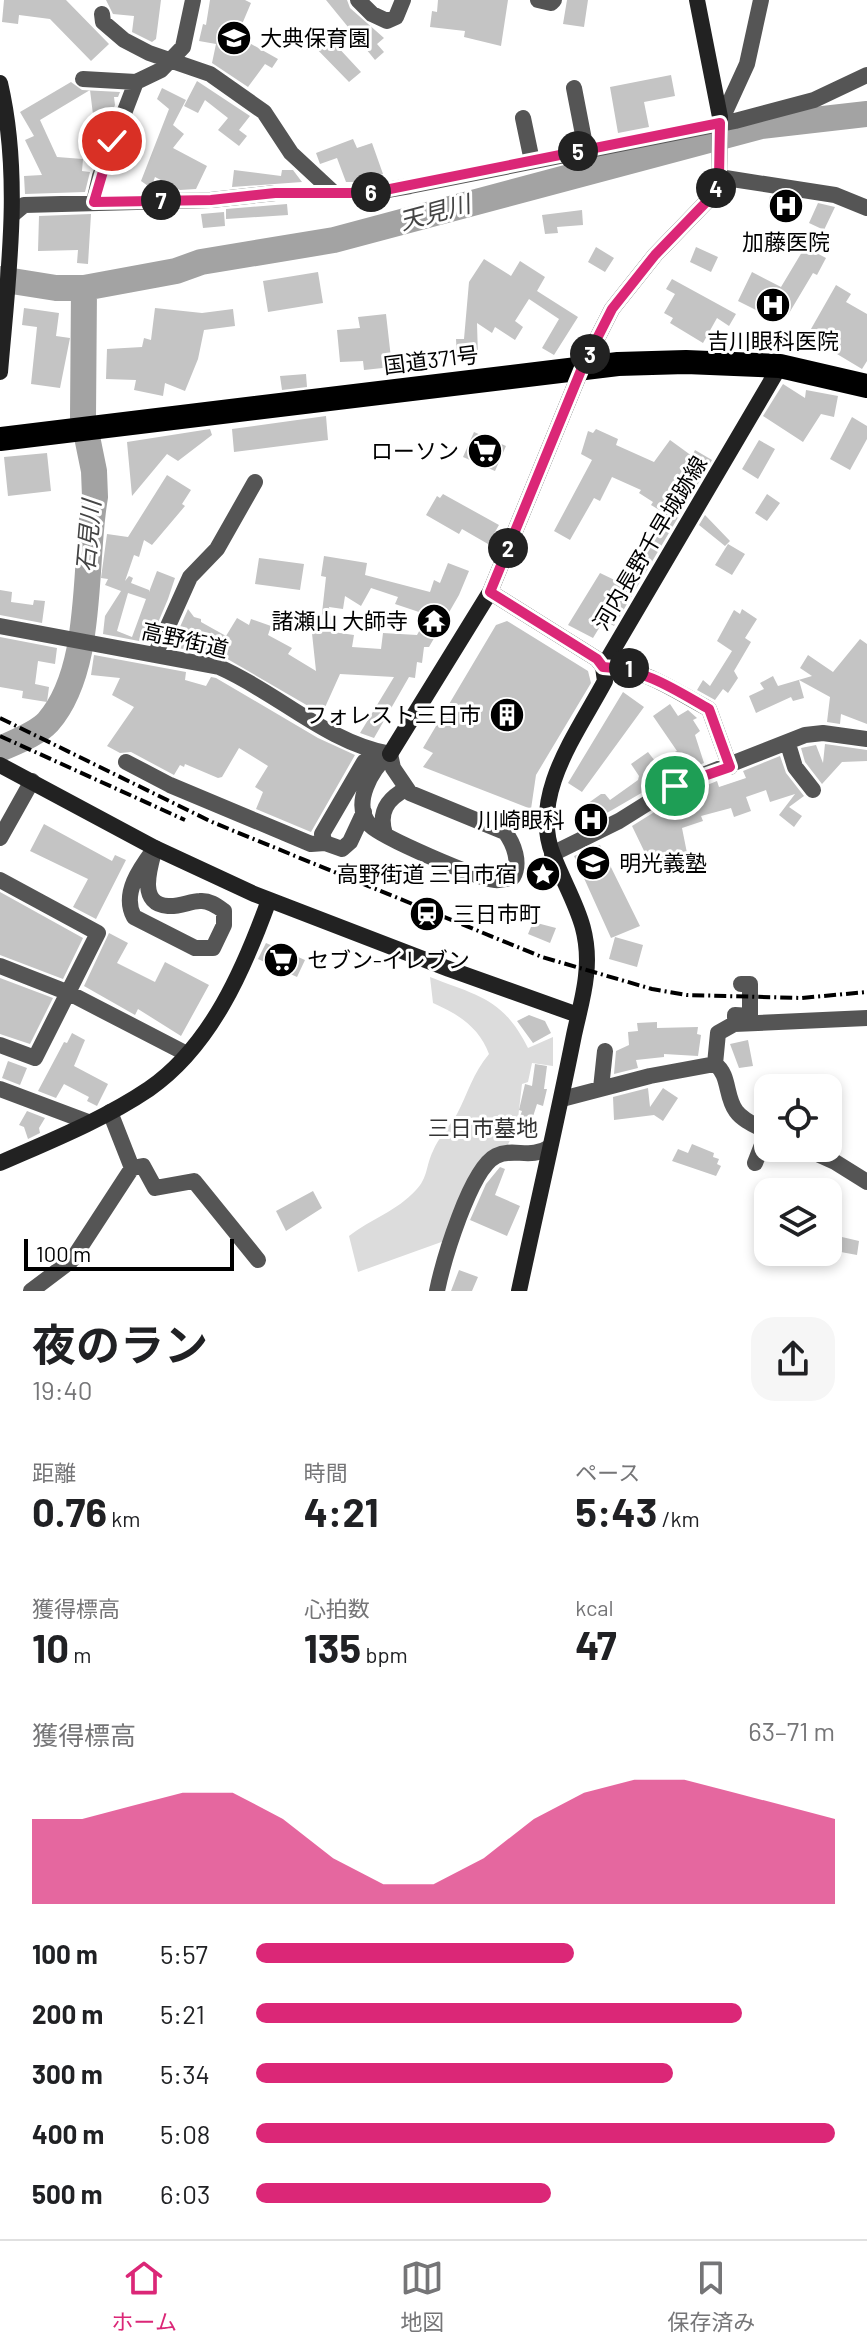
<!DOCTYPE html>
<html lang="ja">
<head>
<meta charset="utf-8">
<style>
  :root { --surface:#fff; --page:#f6f6f6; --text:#202124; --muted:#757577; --line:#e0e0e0; --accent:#db2777 }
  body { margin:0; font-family:Barlow,"Noto Sans JP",sans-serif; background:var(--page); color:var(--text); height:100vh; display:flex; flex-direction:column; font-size:30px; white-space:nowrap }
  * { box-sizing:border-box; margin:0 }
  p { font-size:26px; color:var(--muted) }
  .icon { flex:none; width:44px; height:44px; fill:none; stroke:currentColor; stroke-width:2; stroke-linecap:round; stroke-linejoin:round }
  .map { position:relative; height:1291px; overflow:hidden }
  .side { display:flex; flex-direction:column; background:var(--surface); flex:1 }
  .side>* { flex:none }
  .buttons { position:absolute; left:754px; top:1074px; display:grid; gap:16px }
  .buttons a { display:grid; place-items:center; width:88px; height:88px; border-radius:16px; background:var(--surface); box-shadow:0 4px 12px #0003; font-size:40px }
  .scale { position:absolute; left:24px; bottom:20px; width:210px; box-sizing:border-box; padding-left:8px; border:4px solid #000; border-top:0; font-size:22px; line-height:28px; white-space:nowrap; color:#000; -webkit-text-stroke:6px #fff; paint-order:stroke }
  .pin { position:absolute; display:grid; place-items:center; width:68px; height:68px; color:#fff; margin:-34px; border:4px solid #fff; border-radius:50%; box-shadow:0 2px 8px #0007 }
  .km { position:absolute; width:40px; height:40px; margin:-20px; border-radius:50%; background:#222; color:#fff; font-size:22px; line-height:40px; text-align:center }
  .round { display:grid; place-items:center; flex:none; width:84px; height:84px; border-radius:24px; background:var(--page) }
  .overview { display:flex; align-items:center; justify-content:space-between; height:136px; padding:0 32px }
  h1 { font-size:44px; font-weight:700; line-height:60px }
  .figures { display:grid; grid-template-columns:repeat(3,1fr); gap:12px; height:136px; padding:8px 32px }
  .figures div { display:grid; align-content:center }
  .figures b { font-size:40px; font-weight:700 }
  .figures small { font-size:22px; font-weight:400 }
  .figures p { font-size:22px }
  .chart { height:224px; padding:16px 32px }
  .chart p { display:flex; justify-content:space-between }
  .chart svg { width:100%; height:144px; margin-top:8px; fill:var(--accent); opacity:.7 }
  ul { padding:0 32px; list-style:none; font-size:26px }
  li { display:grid; grid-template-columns:128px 96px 1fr; align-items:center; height:60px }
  li i { height:20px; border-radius:10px; background:var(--accent) }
  .dock { display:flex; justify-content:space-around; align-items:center; height:112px; border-top:2px solid var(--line); background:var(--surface); font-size:22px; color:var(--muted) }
  .dock a { display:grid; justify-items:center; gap:4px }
  .dock .active { color:var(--accent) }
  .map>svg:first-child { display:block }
  .green { fill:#dcdcdc }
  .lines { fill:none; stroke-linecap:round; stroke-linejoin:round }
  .river { stroke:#a3a3a3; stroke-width:26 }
  .building { fill:#c4c4c4; fill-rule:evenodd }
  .street { stroke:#555; stroke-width:16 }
  .secondary { stroke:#222; stroke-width:16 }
  .highway { stroke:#000; stroke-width:24 }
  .rail { stroke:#000; stroke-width:4; stroke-dasharray:12 4 2 4; stroke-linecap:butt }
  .route-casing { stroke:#fff; stroke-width:16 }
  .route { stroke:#db2777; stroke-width:10 }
  .labels { text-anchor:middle; stroke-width:6; stroke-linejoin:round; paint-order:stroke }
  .poi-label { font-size:22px; fill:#000; stroke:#fff; text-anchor:end }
  .street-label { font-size:22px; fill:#000; stroke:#fff }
  .park-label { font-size:22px; fill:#333; stroke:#fff }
  .water-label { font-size:24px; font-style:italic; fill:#444; stroke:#fff }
</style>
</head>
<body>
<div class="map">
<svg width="867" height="1291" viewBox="0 0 867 1291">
  <rect width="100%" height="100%" fill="#fff"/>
  <path class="green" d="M430 977C478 996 503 998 528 1048L553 1037V1066L532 1063 528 1082 522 1084 517 1127 505 1150 482 1164 447 1240 358 1272 349 1236C371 1219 397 1211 416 1190 428 1178 426 1165 433 1151 438 1138 450 1126 457 1114 468 1093 473 1073 489 1054 479 1027 458 1014 433 1003Z"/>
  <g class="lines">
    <path class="river" d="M0 279 56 288H84L176 271 201 262 334 240 761 126 867 114
      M0 749C15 742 37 734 48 722 95 668 83 564 95 497L94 471 83 417 84 288"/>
  </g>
  <path class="building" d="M4 0H66L109 44 91 61 50 19 19 15 18 24 2 22Z
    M106 0H161L156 39 152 42 132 32 134 16 113 14Z
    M210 0H245L251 3 237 36 278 59 272 68 265 64 248 87 212 63 216 44 199 41 203 24 206 25Z
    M326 0H347L350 8 384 38 377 44 384 52 375 60Z
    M438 0H508L501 46 464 37 465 31 430 27 432 11 437 12Z
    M567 0H588L584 27 563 24Z
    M322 30 361 72 349 82 310 42Z
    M671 75 675 96 644 102 649 127 618 133 610 87Z
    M197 81 250 116 239 130 247 136 239 146 218 130 228 118 205 100 198 113 184 106Z
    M71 82 82 90 120 92 118 97H114L115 105 106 129 95 131 90 90 40 120 57 157 83 159 82 171 90 172 85 192 25 194 24 176 42 175 25 140 34 136 20 112Z
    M162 88 186 100 173 125 184 134 173 148 207 166 196 189 180 190 155 177 151 188 141 181 169 109 157 99Z
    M353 139 357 148 372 143 383 174 361 182H346L337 158 320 164 316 153Z
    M234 170 281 176 282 170H293L302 182 232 187Z
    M770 196 798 200 796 212 768 208Z
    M818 203 835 207 824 230 809 223Z
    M287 204 288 215 226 219V209Z
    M582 210 583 225 557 227 558 233 545 234 542 215Z
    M224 212 225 226 203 228 201 214Z
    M91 214 88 264 77 263 78 250 38 251 39 216Z
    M596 247 614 258 605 272 588 262Z
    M696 247 718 257 711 272 690 262Z
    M805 247 826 258 817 275 813 273 788 315 766 302 760 312 738 301 752 272 781 287Z
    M484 259 511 276 520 261 545 277 537 291 578 317 554 355 542 348 559 319 529 299 515 321 523 327 515 340 495 327 492 333 477 323 478 357 457 358 456 339H464L469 282Z
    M318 272 323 303 268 312 263 281Z
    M672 279 736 314 729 326 717 318 703 343 670 323 673 318 664 313 675 294 666 289Z
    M836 285 851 294 846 302 867 314V361L862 369 807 336Z
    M24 308 59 313 56 336 70 338 60 388 31 384 37 327 22 325Z
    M155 308 202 313 233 309 235 326 204 330 198 359 185 391 165 383 163 396 134 390 136 380 106 379 107 349 142 347 144 338 151 340Z
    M386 314 392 367 364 370 363 361 340 362 337 330 360 328 358 317Z
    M306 374 307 387 282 390 280 376Z
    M783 384 805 398 806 390 838 396 834 417 821 414 803 442 763 416Z
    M326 416 328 440 234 452 232 429Z
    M852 417 867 426V439L850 470 830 459Z
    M210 429 212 435 178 461 167 454 132 496 127 442Z
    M596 429 618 439 616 445 654 462 670 440 692 456 695 450 712 460 614 626 604 620 593 638 568 625 600 573 623 584 666 514 651 505 653 502 639 493 641 490 612 477 600 501 594 498 570 540 554 531 592 460 581 454 588 431 593 433Z
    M474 432 506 446 495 471 463 457Z
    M759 440 775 449 758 479 742 469Z
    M47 453 51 491 8 496 4 457Z
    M167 475 191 490 182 504 185 506 152 545 144 540 139 557 134 555 125 581 129 576 133 578 131 583 149 590V592L157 571 175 578 168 599 157 625 150 624 144 642 103 634 105 616 121 591 105 585 108 579 101 578 107 534 128 537ZM128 593 146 599 132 637 117 631Z
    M443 494 499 525 488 544 462 529 459 534 426 515 437 496 440 498Z
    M767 494 780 503 767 521 755 513Z
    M705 515 730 541 725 546 699 525Z
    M728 544 745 554 732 575 715 565Z
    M324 556 367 563 365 575 430 592 434 580 440 583 448 563 469 571 459 595 429 647H424L422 663 417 662 415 678 409 677 374 738 360 733 394 677 340 674 322 714 224 657 203 653 191 646 190 650 171 647 188 609 194 617 201 619V622L226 636 237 618 249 625 251 619 271 626 268 635 292 648 288 654 316 671 311 624 321 622 326 577 321 576ZM371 588 398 597 395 604 428 615 417 635 383 633 381 649 352 647 354 635 333 632 329 607 343 609 345 596 361 606Z
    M259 558 304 564 300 590 255 584Z
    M0 590 12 592 11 602 33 605 34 600 45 601 42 623 0 615Z
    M742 609 757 619 745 638 751 642 734 671 738 678 728 693 723 689 715 700 697 690 703 680 710 686 732 651 717 641 734 610 740 614Z
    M507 621 588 671 591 683 536 775 531 809 423 767 433 753 423 748 496 625Z
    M0 637 57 648 55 664 38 661 35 684 49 687 47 702 22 698 23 691 0 687Z
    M860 639 867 644V724L841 714 840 724 827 722 830 697 799 680 804 698 793 701 791 697 756 713 749 696 764 689 760 683 773 676 778 686 812 676 800 668 808 655 833 672Z
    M94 655 186 672 185 680 206 686 211 677 216 678 318 738 355 755 311 832 256 809 263 792 255 787 268 766 239 748 222 777 218 778 185 764 184 767 180 765 174 775 131 752 120 753 107 746 134 707 112 695 120 678 91 675Z
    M623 692 644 707 582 792 568 783Z
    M670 704 678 716 688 710 697 718 693 720 700 731 695 735 704 763 669 777 581 828 576 820 577 811 601 794H605L610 800 638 780 639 776 631 764 648 752 655 761 677 751 653 716Z
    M825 744 867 750V761L842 762 822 784 805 762 801 748 816 745 823 763Z
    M780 756 786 773 804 796 789 807 802 816 794 827 779 815 795 794 770 802 766 790 746 797 751 811 734 817 731 808 701 816 703 821 682 828 690 868 668 870 644 867 646 855 632 826 680 796 717 781 719 787 746 778 743 771Z
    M44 824 112 861 115 855 126 860 96 919 73 907 88 879 30 851Z
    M600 845 640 926 611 938 574 856Z
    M0 892 83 938 63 979 0 955Z
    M533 922 556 928 550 943 528 934Z
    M109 933 128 943 117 963 155 982 165 962 209 985 181 1036 138 1009 135 1015 84 986Z
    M615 937 643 945 637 967 609 959Z
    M266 943 305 960 297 977 258 959Z
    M0 978 53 998 30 1044 0 1034Z
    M529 1015 545 1021 551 1033 533 1043 517 1021Z
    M657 1022V1028L698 1027 697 1034 701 1035 698 1056 664 1054V1057L636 1060 638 1068 614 1074 616 1051 629 1045 628 1032 638 1031 637 1023Z
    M72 1033 85 1040 74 1066 108 1084 97 1106 87 1101 89 1097 64 1084 56 1098 38 1091 64 1042 67 1043Z
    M748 1040 753 1066 739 1068 730 1044Z
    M8 1061 27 1068 20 1085 2 1078Z
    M535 1064 547 1066 544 1089H547L543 1106 537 1104 530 1126 518 1122 522 1111 519 1110 525 1084 532 1086Z
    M648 1088 650 1107 663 1088 678 1098 663 1121 654 1115 614 1120 613 1097Z
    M27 1111 45 1118 39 1128 40 1133 28 1139 24 1127 19 1125Z
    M692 1144 714 1153 713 1157 719 1159 717 1164 721 1166 716 1176 672 1161 678 1149 688 1153Z
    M500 1167 505 1169 495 1195 520 1206 507 1236 470 1220 486 1184Z
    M313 1191 322 1208 286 1231 276 1211Z
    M842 1237 859 1241 857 1255 830 1250Z
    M459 1270 478 1277 472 1291H451Z"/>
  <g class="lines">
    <path class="street" d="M358 0 372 14 387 21 396 17 403 0
      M538 0 551 3 554 0
      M102 14 103 22 124 40 149 53 210 74 264 112 291 153 334 193
      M83 79 136 82 161 70 183 47 193 0
      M574 88 586 150
      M523 118 532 161
      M720 123 747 64 761 0
      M719 177 835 195 867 208
      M94 202 100 176 136 82
      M12 215 24 205 211 200 275 193H370L410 186 735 121 814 100 867 75
      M0 626 219 667C277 692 327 743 390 754
      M155 655 190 577 217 549 255 482
      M603 667C645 668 673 690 709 709L730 767
      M788 744 795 767 813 790
      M390 754 393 768 410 793 505 832C514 844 521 863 513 877 508 878 500 881 495 880 476 878 383 838 370 825 351 804 372 768 390 754Z
      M126 762 170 785 311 844 325 843
      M364 812 350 842 342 849 325 843 322 834 364 762 384 756
      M385 834C378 812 387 799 406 789
      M0 838 32 781
      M155 848C150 867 137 904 168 906 180 907 190 901 200 901 209 900 217 906 224 911V925L213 948H195L134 917C121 893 141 867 155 848Z
      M552 854 619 821 675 786 805 735 823 733 867 739
      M0 880 98 933 35 1058 0 1045
      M0 966 69 993 187 1054
      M735 1018V1015L750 1016V984H741
      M715 1064 718 1033 734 1024 867 1018
      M601 1088 605 1051
      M0 1089 88 1122
      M562 1099 650 1076 715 1064C730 1075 725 1096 736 1111 743 1121 757 1126 768 1132
      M804 1148 835 1162 867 1182
      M755 1163 767 1132
      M132 1168 143 1166 155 1188 194 1181 258 1260
      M31 1291 72 1260 132 1168 110 1112
      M437 1291C443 1262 470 1169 496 1156 514 1147 530 1160 550 1147"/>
    <path class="secondary" d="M0 83C22 177 8 277 0 372
      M490 592 597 659 603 667
      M390 754 490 592 582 368 612 309 655 255 713 195 719 177 720 117 697 0
      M0 765 155 848 254 894 449 969 578 1015
      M0 1163C50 1141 103 1120 149 1089 211 1046 244 969 269 900
      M519 1291C537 1206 557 1121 574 1035 578 1016 584 996 586 976 592 925 570 899 553 855 529 795 578 732 605 681L603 667 780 366"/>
    <path class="highway" d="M0 439 618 364 686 362 780 366 867 386"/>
    <path class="rail" d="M0 718 212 822 542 957 652 989 687 995 801 998 867 992
      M0 736 185 820"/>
  </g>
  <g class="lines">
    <g class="route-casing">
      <path id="route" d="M112 141 94 202 211 200 275 193H370L720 123 719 177 713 195 655 255 612 309 582 368 490 592 597 659 603 667C645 669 674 689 709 709L730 767 675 786"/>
    </g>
    <use href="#route" class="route"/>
  </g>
  <defs>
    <g id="school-disc" transform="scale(1.8)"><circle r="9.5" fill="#000" stroke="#fff"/><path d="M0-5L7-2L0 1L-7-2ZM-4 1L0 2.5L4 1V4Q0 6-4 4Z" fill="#fff"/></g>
    <g id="hospital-disc" transform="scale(1.8)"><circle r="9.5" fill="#000" stroke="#fff"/><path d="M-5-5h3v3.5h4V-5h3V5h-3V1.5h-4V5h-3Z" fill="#fff"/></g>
    <g id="supermarket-disc" transform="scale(1.8)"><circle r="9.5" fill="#000" stroke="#fff"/><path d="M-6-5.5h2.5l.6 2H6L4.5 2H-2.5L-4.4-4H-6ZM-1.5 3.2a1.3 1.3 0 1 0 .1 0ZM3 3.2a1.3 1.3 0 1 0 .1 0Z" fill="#fff"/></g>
    <g id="temple-disc" transform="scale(1.8)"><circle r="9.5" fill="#000" stroke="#fff"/><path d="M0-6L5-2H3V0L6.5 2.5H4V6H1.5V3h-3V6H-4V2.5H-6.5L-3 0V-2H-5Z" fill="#fff"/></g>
    <g id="building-disc" transform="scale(1.8)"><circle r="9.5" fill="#000" stroke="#fff"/><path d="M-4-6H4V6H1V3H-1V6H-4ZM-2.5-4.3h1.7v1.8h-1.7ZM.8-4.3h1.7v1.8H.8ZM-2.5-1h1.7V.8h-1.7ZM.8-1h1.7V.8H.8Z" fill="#fff"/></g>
    <g id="sight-disc" transform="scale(1.8)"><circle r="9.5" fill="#000" stroke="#fff"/><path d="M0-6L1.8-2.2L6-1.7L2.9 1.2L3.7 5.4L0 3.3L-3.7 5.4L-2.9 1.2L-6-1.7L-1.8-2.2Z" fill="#fff"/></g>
    <g id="station-disc" transform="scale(1.8)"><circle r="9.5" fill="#000" stroke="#fff"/><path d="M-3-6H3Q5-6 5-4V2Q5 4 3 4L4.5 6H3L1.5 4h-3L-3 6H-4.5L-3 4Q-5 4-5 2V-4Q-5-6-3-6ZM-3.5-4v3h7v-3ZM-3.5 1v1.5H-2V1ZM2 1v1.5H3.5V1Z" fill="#fff"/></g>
  </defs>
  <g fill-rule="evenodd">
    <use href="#school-disc" x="234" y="38"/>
    <use href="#hospital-disc" x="786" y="206"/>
    <use href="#hospital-disc" x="773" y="305"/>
    <use href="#supermarket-disc" x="485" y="451"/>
    <use href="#temple-disc" x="434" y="621"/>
    <use href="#building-disc" x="507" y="715"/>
    <use href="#hospital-disc" x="591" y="820"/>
    <use href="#school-disc" x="593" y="863"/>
    <use href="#sight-disc" x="543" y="874"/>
    <use href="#station-disc" x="427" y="914"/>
    <use href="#supermarket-disc" x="281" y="960"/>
  </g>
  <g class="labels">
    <g class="poi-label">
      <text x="260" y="46" text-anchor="start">大典保育園</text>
      <text x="786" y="250" text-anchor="middle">加藤医院</text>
      <text x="773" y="349" text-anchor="middle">吉川眼科医院</text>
      <text x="459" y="459">ローソン</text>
      <text x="408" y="629">諸瀬山 大師寺</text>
      <text x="481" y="723">フォレスト三日市</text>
      <text x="565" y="828">川崎眼科</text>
      <text x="619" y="871" text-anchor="start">明光義塾</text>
      <text x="517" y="882">高野街道 三日市宿</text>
      <text x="453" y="922" text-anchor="start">三日市町</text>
      <text x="307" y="968" text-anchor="start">セブン-イレブン</text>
    </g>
    <g class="street-label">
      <text transform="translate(431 360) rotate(-7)" y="8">国道371号</text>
      <text transform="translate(650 543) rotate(-59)" y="8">河内長野千早城跡線</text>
      <text transform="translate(185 640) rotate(13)" y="8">高野街道</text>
    </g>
    <g class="park-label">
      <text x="483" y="1136">三日市墓地</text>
    </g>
    <g class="water-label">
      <text transform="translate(435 213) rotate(-15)" y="8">天見川</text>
      <text transform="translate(89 536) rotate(-85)" y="8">石見川</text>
    </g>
  </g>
</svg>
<div class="buttons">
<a><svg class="icon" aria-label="locate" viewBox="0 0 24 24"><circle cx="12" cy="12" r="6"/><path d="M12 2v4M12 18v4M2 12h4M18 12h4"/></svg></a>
<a><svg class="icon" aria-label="layers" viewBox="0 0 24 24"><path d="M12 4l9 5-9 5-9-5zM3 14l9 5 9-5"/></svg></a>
</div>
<div class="scale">100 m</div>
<div class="pin" style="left:675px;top:786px;background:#1e9e55"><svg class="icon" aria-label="arrive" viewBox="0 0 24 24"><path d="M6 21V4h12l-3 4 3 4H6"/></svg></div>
<div class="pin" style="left:112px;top:141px;background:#d93025"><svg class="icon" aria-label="check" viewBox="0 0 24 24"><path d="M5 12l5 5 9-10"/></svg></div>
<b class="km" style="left:629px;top:668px">1</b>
<b class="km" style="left:508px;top:548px">2</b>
<b class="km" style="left:590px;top:354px">3</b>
<b class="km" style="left:716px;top:188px">4</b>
<b class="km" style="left:578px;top:151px">5</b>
<b class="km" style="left:371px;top:192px">6</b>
<b class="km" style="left:161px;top:200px">7</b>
</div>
<section class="side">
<div class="overview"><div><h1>夜のラン</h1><p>19:40</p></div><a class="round"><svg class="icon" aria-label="share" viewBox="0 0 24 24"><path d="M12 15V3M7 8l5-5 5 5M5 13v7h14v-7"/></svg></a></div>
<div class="figures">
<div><p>距離</p><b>0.76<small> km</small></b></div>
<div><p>時間</p><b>4:21</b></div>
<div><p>ペース</p><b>5:43<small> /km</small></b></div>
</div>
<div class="figures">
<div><p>獲得標高</p><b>10<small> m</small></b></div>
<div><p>心拍数</p><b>135<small> bpm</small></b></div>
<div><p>kcal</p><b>47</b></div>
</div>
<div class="chart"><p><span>獲得標高</span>63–71 m</p>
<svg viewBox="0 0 160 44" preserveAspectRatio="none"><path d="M0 44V18L10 18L20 14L30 10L40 10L50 18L60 30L70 38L80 38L90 30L100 18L110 10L120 6L130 6L140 10L150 14L160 18V44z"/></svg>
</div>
<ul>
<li><b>100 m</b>5:57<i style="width:55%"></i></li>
<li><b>200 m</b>5:21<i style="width:84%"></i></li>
<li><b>300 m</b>5:34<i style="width:72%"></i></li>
<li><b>400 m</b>5:08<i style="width:100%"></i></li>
<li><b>500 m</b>6:03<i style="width:51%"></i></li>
</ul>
</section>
<nav class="dock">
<a class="active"><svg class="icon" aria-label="home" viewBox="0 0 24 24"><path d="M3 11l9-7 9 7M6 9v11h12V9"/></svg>ホーム</a>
<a><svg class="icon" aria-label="map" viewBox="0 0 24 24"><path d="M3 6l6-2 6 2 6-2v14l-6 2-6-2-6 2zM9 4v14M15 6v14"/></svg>地図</a>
<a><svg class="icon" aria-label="saved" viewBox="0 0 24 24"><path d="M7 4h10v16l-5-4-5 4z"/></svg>保存済み</a>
</nav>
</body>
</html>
